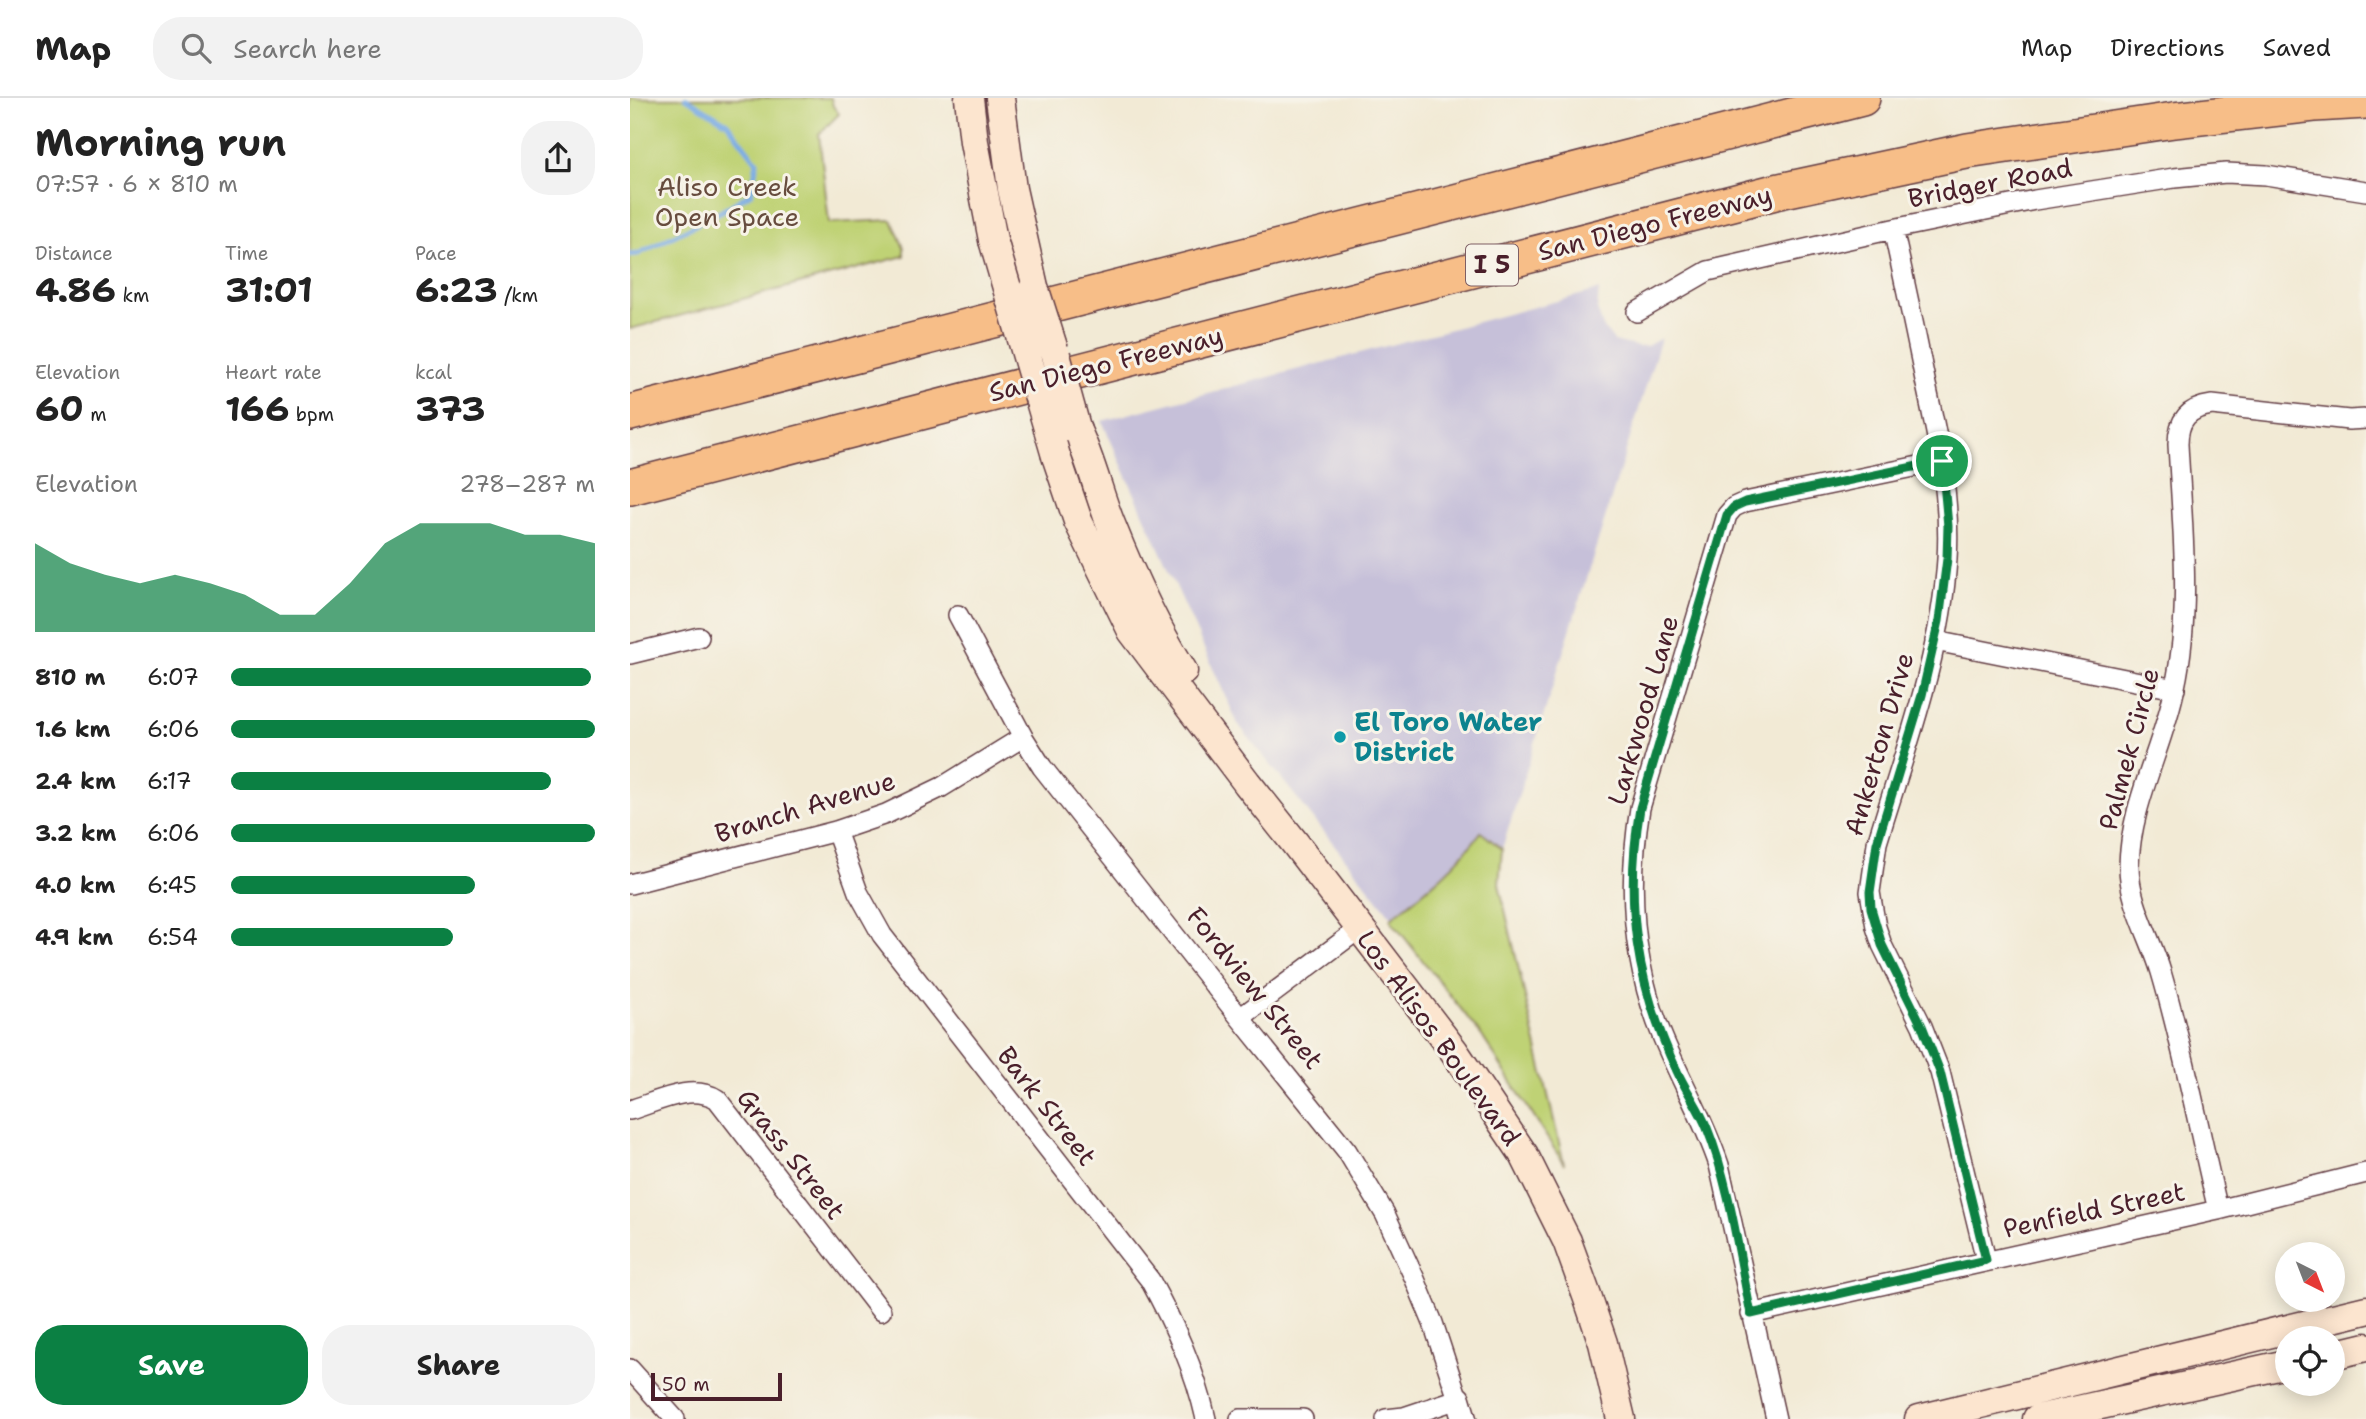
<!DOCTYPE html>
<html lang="en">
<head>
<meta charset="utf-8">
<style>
  :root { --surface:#fff; --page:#f2f2f2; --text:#222; --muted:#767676; --line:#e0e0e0; --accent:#0b8043 }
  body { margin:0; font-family:"Shantell Sans",sans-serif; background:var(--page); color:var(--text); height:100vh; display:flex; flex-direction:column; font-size:26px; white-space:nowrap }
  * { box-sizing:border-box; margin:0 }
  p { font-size:23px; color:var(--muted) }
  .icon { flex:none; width:38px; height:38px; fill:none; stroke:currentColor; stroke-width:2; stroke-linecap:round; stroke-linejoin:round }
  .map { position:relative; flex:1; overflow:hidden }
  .sheet { display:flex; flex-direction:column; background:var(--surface); width:630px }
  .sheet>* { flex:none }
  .needle { width:46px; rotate:138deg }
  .fabs { position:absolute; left:1645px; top:1144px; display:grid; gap:14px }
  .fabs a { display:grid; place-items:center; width:70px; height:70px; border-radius:50%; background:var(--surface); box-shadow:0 4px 18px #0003; font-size:35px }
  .scale { position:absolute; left:21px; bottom:18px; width:131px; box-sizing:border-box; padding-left:7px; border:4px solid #4a1f2b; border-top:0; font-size:19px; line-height:24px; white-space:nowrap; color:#4a1f2b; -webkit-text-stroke:5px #f7f3e8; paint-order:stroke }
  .pin { position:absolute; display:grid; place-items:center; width:60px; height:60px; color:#fff; margin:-30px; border:4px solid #fff; border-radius:50%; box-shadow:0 2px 7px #0007 }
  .round { display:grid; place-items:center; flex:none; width:74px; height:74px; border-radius:28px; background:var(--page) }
  .summary { display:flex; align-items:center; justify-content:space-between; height:119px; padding:0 35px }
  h1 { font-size:38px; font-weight:700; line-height:52px }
  .stats { display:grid; grid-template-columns:repeat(3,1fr); gap:10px; height:119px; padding:7px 35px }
  .stats div { display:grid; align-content:center }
  .stats b { font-size:35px; font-weight:700 }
  .stats small { font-size:19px; font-weight:400 }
  .stats p { font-size:19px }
  .chart { height:196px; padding:14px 35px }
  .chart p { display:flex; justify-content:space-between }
  .chart svg { width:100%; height:126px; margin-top:7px; fill:var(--accent); opacity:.7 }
  .cta { display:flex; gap:14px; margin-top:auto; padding:14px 35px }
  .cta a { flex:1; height:80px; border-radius:28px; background:var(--accent); color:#fff; font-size:28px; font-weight:700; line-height:80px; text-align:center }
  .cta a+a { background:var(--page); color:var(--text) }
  ul { padding:0 35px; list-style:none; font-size:23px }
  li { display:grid; grid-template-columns:112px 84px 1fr; align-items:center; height:52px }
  li i { height:18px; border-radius:9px; background:var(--accent) }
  header { display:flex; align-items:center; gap:42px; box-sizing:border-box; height:98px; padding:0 35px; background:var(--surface); border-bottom:2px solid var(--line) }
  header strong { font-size:33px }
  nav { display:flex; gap:38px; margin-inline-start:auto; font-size:24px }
  .search { width:490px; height:63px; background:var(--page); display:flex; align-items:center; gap:18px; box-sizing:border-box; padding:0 24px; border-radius:28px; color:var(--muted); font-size:26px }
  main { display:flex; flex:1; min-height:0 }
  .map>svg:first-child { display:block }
  .industrial { fill:#c6c0d9 }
  .green { fill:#bfd275; stroke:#847850; stroke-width:2 }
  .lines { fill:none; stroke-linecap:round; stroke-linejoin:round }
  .stream { stroke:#79abe5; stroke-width:5 }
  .minor-casing { stroke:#633d44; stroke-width:22 }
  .tertiary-casing { stroke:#633d44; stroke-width:27 }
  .secondary-casing { stroke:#633d44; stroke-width:31 }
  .motorway-casing { stroke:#633d44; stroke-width:38 }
  .minor { stroke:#fff; stroke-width:19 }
  .tertiary { stroke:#fff; stroke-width:24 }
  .secondary { stroke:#fce5cf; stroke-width:28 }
  .motorway { stroke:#f7be88; stroke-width:35 }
  .secondary-bridge-casing { stroke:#633d44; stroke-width:31; stroke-linecap:butt }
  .secondary-bridge { stroke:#fce5cf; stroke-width:28 }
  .route-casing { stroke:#fff; stroke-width:14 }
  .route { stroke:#0b8043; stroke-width:9 }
  .culture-dot { fill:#0f9aa8; stroke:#f7f3e8; stroke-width:2.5 }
  .labels { text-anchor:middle; stroke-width:6; stroke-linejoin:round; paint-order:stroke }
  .shield { fill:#f7f3e8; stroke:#7e5f64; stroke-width:2 }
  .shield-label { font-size:24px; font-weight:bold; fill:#4a1f2b }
  .street-label { font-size:26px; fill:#4a1f2b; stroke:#f7f3e8 }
  .park-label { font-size:26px; fill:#674c3e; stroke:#f7f3e8 }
  .culture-label { font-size:26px; font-weight:bold; fill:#0d838f; stroke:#f7f3e8; text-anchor:start }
</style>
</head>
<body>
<header>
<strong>Map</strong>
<div class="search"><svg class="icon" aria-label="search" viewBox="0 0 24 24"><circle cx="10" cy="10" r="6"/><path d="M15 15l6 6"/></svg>Search here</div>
<nav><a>Map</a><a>Directions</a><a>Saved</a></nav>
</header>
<main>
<section class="sheet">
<div class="summary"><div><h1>Morning run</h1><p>07:57 · 6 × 810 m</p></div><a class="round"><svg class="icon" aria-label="share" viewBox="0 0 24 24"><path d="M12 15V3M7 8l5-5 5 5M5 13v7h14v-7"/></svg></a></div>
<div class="stats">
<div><p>Distance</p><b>4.86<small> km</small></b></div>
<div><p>Time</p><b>31:01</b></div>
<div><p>Pace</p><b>6:23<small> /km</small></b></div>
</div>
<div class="stats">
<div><p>Elevation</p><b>60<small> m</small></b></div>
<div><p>Heart rate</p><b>166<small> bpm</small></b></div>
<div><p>kcal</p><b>373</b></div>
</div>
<div class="chart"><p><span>Elevation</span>278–287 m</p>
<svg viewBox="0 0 160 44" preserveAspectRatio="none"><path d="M0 44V13L10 20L20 24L30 27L40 24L50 27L60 31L70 38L80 38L90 27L100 13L110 6L120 6L130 6L140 10L150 10L160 13V44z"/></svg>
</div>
<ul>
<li><b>810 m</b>6:07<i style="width:99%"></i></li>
<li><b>1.6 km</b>6:06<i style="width:100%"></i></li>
<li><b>2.4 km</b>6:17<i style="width:88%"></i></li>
<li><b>3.2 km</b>6:06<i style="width:100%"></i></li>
<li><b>4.0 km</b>6:45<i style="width:67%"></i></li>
<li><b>4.9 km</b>6:54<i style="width:61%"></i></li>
</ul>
<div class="cta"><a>Save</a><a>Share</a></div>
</section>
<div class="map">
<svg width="1736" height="1321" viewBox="0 0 1736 1321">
  <rect width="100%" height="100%" fill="#f7f3e8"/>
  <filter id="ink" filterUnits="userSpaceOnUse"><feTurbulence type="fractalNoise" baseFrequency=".0143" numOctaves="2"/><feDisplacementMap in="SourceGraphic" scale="14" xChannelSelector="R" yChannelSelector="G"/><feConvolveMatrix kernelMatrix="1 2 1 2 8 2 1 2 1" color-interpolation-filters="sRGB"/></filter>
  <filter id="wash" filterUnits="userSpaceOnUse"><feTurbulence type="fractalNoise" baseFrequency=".00686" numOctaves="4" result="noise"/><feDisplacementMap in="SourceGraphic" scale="28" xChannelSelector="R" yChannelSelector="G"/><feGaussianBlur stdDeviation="1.57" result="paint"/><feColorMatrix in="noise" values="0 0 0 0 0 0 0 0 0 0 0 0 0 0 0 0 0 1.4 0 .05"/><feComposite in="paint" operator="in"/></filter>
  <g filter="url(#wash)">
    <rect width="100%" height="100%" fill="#f2ead5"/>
    <path class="industrial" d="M969 192 967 211 973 229 984 243 1009 249 1017 248 1031 240 872 751 851 734 837 754 819 773 762 819 608 626 472 323Z"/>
    <path class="green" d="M0 0H201L203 8 209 16 189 36 199 125 262 122 274 150V158L0 231Z
      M851 734 872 751 869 786 934 1066 852 938 760 821C793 794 826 769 851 734Z"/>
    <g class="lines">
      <path class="stream" d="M0 157 8 156 87 116 121 95 127 64 97 25 56 0"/>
    </g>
  </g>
  <g filter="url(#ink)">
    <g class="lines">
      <g class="minor-casing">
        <path id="minor" d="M1263 131C1274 181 1285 232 1295 282 1308 341 1321 400 1317 461 1311 558 1275 652 1247 745L1240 794 1246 829 1252 847 1292 928 1310 974 1356 1162
          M1007 214 1078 173 1263 131 1405 102 1544 80 1596 75 1636 77 1736 93
          M328 517 393 639 412 669 610 920 717 1053 755 1116 784 1179 803 1225 828 1301 774 1319 756 1321
          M1305 543 1545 591
          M0 556 69 539
          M206 733 228 794 252 837 520 1182C544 1226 565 1271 576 1321
          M0 786 206 733 256 716 312 689 393 639
          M610 920 729 831
          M0 1012C27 1004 61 985 87 1001L251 1213
          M1588 1112C1569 1033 1554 952 1531 874 1521 840 1499 805 1499 768 1500 706 1533 650 1545 589 1562 510 1552 426 1548 346 1548 322 1558 310 1582 307L1719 322 1736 321
          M1121 1216 1588 1112 1736 1075
          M0 1271 45 1321
          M610 1321H673
          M1146 1321 1089 1067C1074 1022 1051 983 1033 940 1002 866 997 789 1010 710L1097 417 1104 409 1115 404 1313 363"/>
      </g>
      <g class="tertiary-casing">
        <path id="tertiary" d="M828 1301 834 1321"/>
      </g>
      <g class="secondary-casing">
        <path id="secondary" d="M339 0 344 44 363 142
          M370 0 382 91 404 189
          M447 333C462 364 469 398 482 429 502 479 524 527 553 573
          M426 358 448 423 502 533 617 685 664 744 824 953 894 1057 937 1143 957 1198 973 1245 991 1321
          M1703 1257 1736 1249
          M1289 1321 1736 1212
          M1407 1321 1657 1266"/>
      </g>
      <g class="motorway-casing">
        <path id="motorway" d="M0 315 1232 0
          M0 389 1145 94 1337 53 1544 22 1684 6 1736 3"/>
      </g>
      <use href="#minor" class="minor"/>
      <use href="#tertiary" class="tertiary"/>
      <use href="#secondary" class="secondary"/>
      <use href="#motorway" class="motorway"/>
      <g class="secondary-bridge-casing">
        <path id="secondary-bridge" d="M363 142 426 358
          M404 189 424 252
          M426 257 447 333"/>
      </g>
      <use href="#secondary-bridge" class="secondary-bridge"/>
    </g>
  </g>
  <g class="lines" filter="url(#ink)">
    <g class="route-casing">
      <path id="route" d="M1312 363 1318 428 1317 461 1309 523 1292 597 1247 745 1240 794 1241 810 1252 847 1292 928 1310 974 1356 1162 1121 1216C1109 1157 1099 1084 1077 1030 1069 1010 1056 993 1047 973 1006 886 994 805 1010 710L1097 417 1104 409 1115 404Z"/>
    </g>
    <use href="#route" class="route"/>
  </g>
  <circle class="culture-dot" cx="710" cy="639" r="7"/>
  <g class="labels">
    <rect class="shield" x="836" y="146.5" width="52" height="41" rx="5"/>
    <g class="shield-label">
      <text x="862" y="175">I 5</text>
    </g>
    <g class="street-label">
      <text transform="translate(1360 85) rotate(-11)" y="9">Bridger Road</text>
      <text transform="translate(1025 125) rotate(-14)" y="9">San Diego Freeway</text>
      <text transform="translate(476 266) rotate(-14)" y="9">San Diego Freeway</text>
      <text transform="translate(1013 612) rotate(-74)" y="9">Larkwood Lane</text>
      <text transform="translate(1249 646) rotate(-74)" y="9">Ankerton Drive</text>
      <text transform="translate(1499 651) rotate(-75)" y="9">Palmek Circle</text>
      <text transform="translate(175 709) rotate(-17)" y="9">Branch Avenue</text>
      <text transform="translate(625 890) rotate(51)" y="9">Fordview Street</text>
      <text transform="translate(809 940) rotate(54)" y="9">Los Alisos Boulevard</text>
      <text transform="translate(417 1008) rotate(52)" y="9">Bark Street</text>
      <text transform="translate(161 1056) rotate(52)" y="9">Grass Street</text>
      <text transform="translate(1464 1112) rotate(-12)" y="9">Penfield Street</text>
    </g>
    <g class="park-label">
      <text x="97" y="98">Aliso Creek<tspan x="97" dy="30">Open Space</tspan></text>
    </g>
    <g class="culture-label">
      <text x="724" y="633">El Toro Water<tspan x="724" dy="30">District</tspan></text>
    </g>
  </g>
</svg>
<div class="fabs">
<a><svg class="needle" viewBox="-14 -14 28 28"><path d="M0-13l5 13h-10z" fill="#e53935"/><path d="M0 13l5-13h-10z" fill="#767676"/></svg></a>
<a><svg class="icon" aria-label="locate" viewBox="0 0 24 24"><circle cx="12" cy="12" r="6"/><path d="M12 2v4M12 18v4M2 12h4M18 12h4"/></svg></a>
</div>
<div class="scale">50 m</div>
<div class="pin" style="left:1312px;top:363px;background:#1e9e55"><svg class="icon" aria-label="arrive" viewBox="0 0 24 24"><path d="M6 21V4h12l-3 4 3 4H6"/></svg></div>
</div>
</main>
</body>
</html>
